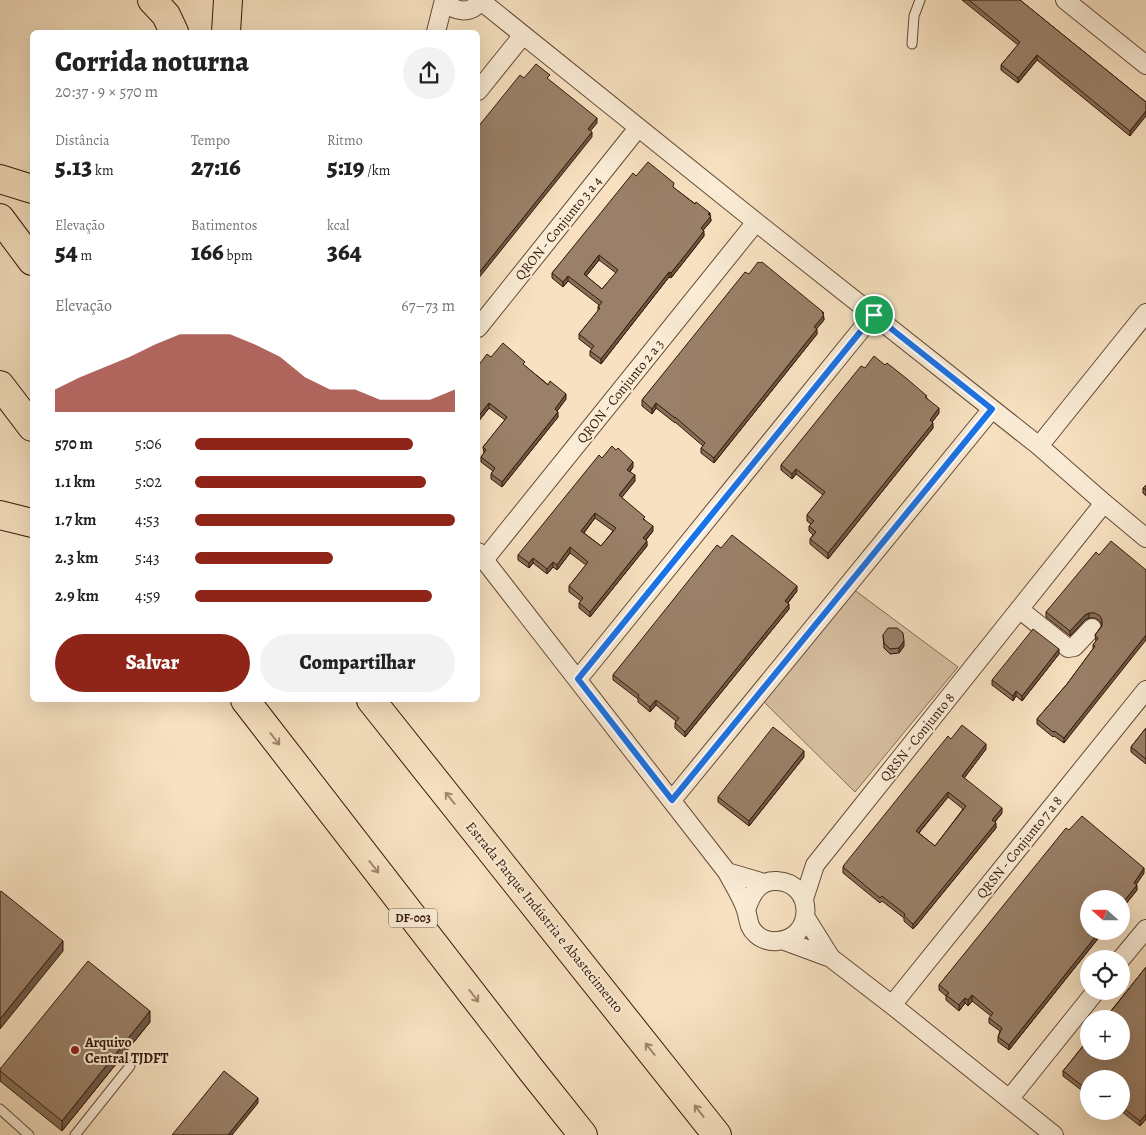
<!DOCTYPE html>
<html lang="pt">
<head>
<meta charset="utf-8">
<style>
  :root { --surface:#fff; --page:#f2f2f2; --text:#222; --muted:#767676; --accent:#8f2418 }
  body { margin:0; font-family:Alegreya,serif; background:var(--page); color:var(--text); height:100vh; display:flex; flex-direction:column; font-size:19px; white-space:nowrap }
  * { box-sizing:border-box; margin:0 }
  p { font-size:16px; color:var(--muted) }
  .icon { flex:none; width:28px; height:28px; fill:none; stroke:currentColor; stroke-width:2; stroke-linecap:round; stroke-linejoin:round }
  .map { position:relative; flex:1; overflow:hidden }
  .drawer { position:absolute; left:30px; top:30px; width:450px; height:672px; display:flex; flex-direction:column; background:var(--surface); border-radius:8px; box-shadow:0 5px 20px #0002 }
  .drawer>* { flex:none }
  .needle { width:32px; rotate:291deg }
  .fabs { position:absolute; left:1080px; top:890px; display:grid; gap:10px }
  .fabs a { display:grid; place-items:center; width:50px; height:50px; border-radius:50%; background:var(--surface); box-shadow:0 5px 20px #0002; font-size:25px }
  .pin { position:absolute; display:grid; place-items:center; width:42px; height:42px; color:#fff; margin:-21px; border:2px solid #fff; border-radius:50%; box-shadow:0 1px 5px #0007 }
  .round { display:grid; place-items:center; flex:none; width:52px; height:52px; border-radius:26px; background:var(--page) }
  .head { display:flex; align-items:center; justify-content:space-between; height:85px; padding:0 25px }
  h1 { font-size:28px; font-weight:800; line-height:38px }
  .figures { display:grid; grid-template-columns:repeat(3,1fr); gap:8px; height:85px; padding:5px 25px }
  .figures div { display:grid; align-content:center }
  .figures b { font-size:25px; font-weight:800 }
  .figures small { font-size:14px; font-weight:400 }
  .figures p { font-size:14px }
  .chart { height:140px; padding:10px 25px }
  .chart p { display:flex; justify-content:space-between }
  .chart svg { width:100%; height:90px; margin-top:5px; fill:var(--accent); opacity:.7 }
  .cta { display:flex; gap:10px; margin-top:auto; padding:10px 25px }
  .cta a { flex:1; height:58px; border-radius:30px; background:var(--accent); color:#fff; font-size:20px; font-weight:800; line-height:58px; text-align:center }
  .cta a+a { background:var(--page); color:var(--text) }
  ul { padding:0 25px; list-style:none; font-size:16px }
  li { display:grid; grid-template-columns:80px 60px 1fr; align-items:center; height:38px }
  li i { height:12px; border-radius:6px; background:var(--accent) }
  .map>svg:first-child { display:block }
  .green { fill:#d6bfa1; stroke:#866b54 }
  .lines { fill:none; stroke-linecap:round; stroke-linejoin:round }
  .service-casing { stroke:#664a36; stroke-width:11 }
  .minor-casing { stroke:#664a36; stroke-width:20 }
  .trunk-casing { stroke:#361708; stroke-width:30 }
  .service { stroke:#faecd6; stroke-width:9 }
  .minor { stroke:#faecd6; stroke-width:18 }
  .trunk { stroke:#f7e1c0; stroke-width:28 }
  .wall { fill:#846e59; stroke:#361708; fill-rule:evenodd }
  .shaded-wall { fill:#6c5a49; stroke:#361708 }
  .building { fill:#9a8068; stroke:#361708; fill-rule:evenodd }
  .oneway { stroke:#a0866d }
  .route-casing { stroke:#fff; stroke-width:10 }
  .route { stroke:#1a73e8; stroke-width:6 }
  .poi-dot { fill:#8f2418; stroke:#faecd6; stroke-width:2 }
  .labels { text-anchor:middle; stroke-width:4; stroke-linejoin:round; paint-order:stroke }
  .shield { fill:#faecd6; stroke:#715746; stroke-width:1 }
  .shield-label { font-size:12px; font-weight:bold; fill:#361708 }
  .street-label { font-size:14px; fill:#361708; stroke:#faecd6 }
  .poi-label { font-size:14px; font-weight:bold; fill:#361708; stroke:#faecd6; text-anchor:start }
</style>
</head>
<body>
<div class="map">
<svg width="1146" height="1135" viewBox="0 0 1146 1135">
  <rect width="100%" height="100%" fill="#f7e1c0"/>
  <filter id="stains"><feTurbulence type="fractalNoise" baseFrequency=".004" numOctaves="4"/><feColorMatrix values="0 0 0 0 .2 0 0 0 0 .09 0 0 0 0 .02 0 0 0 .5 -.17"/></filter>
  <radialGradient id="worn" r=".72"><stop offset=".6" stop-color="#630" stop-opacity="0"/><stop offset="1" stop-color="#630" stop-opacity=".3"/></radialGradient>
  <path class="green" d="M849 586 958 667 855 792 761 699Z"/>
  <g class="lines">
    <g class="service-casing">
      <path id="service" d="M912 44 914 16 920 0
        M0 1109 29 1135
        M75 1135 130 1066"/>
    </g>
    <g class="minor-casing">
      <path id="minor" d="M444 0C455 13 471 15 481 0
        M1065 0 1146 65
        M481 1 756 222 1039 446 1104 503 1146 538
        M436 32 444 0
        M478 91 523 35
        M478 328 638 128
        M1039 446 1146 313
        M478 552 727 872C733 884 742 897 746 910 749 920 748 927 756 934 761 939 770 942 777 941 815 939 815 883 777 881 758 880 751 895 746 910
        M484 560 756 222
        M1019 609 1068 648 1074 647 1092 628
        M578 679 873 315
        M672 800 992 409
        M727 872 764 883
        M804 899 815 865 1104 503
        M806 918 831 958
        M785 941 831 958 892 1005 1054 1135
        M1121 959 1146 929
        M892 1005 1146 690
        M1010 1098 1096 991"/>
    </g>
    <g class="trunk-casing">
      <path id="trunk" d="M152 0 166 15 174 32
        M226 32 228 0
        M0 179 32 189
        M0 218 32 261
        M0 385 32 427
        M0 515 32 523
        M245 700 532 1071 583 1135
        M371 700 717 1135"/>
    </g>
    <use href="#service" class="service"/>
    <use href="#minor" class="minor"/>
    <use href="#trunk" class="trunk"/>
  </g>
  <path class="wall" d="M962 0H1020L1146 102 1130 136 1037 60 1018 83 1001 70V65L1018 45Z
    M636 176 674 188 710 215 711 221 703 230 704 236 694 249 671 278 669 277 601 364 590 356V351L592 349 579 339V334L598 311V307L599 305 568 281 563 287 552 278V273ZM599 260 616 273 602 289 586 276Z
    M749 274 823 312 824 320 816 329 817 334 714 463 701 453V448L703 446 675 422V423L656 408 652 414 642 406V400Z
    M491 357 525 366 566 399 557 411 558 417 502 487 491 479V474L493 471 481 462V457L484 453 483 447 505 420 489 408 478 422Z
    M865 368 927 398 939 413 932 422 933 428 828 559 810 544V539L813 535 809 531V526L811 524 807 521V515L823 495 796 474 792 479 781 470V465Z
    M633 467 630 472 635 481 621 497 645 520 653 531 646 540 647 546 590 617 579 608V603L581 601 569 592V586L586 565 570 553 557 570 553 567 547 574 533 563 529 568 518 560V555ZM595 518 613 531 601 546 584 533Z
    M1146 485V496L1143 493V488Z
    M721 548 797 591 788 603 789 609 685 737 675 728V723L676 721 656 705 650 712 638 702V699L613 680V675Z
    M1099 555 1146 570 1064 743 1054 736 1053 737 1037 724V719L1067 684 1093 649V645L1096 641 1095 635 1102 625 1100 621 1095 618H1089L1085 620 1070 636 1046 617V612Z
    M883 635 904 646 899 653 890 654 884 648Z
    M1059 654 1022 701 1016 696 1013 701 992 685V680Z
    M1146 728V764L1131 752V747Z
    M951 739 986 749 964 778 1002 813 995 822 996 828 915 927 913 929 904 921V918L882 901 880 903 843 873V867ZM948 797 963 809 935 846 919 833Z
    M804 757 749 826 718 802V797Z
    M1069 830 1144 873 1136 884 1137 890 1009 1050 998 1042V1037L1000 1031 989 1023V1018L991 1016 972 1001 968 1006 965 1003 959 1011 946 1000V996L939 990V985Z
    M1146 967V1119L1140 1126 1121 1111V1079H1089V1096L1063 1076V1071Z
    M150 1022 62 1131 0 1081V1069Z"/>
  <path class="shaded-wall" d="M1037 55V60L1018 83V78Z
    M1146 111V116L1130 136V131Z
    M597 118V123L588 134V129Z
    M592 132V137L478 279V274Z
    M710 213 711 221 701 233V228Z
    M704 231V236L671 278V273Z
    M599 255V260L584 279V274Z
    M669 272V277L601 364V359Z
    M568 276V281L563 287V282Z
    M823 312 824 320 814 332V327Z
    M817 329V334L714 463V458Z
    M566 394V399L555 414V409Z
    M489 403V408L478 422V417Z
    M656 403V408L652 414V409Z
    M939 408V413L930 425V420Z
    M558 412V417L502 487V482Z
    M933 423V428L828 559V553Z
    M633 462V467L627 475V470Z
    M796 469V474L792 479V474Z
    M635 475V481L619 501V495Z
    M595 513V518L581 536V531Z
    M653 526V531L643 543V538Z
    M647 541V546L590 617V612Z
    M570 547V553L557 570V565Z
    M533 558V563L529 568V563Z
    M553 562V567L547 574V569Z
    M797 586V591L785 606V601Z
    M789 604V609L685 737V732Z
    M1089 613V618L1085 620 1070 636V631L1085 615Z
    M1146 635V640L1064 743V738Z
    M904 641V646L899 653V648Z
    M1059 649V654L1022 701V696Z
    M1016 691V696L1013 701V696Z
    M656 700V705L650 712V707Z
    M986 744V749L962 781V776Z
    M804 751V757L749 826V821Z
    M948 792V797L916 836V831Z
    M1002 808V813L992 825V820Z
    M996 823V828L915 927 913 929V924Z
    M1144 868V873L1134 888V883Z
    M1137 885V890L1121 910V905Z
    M1100 931H1104L1009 1050V1045Z
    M63 941V951L0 1029V1019Z
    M972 995V1001L968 1006V1000Z
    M965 998V1003L959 1011V1005Z
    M150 1011V1022L62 1131V1121Z
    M258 1098V1103L232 1135H228Z
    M1146 1114V1119L1140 1126V1121Z"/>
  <path class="building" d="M969 0H1020L1146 102V111L1130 131 1037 55 1018 78 1001 65 1020 42Z
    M536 64 550 75 547 78 597 118 588 129 592 132 478 274V127L520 75 524 78Z
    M648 162 674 183 673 187 695 204 696 202 710 213 708 214 711 216 701 228 704 231 694 244 671 273 669 272 601 359 590 351 594 346 579 334 600 308 598 307 602 302 568 276 563 282 552 273 633 173 636 176ZM599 255 618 270 602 289 584 274Z
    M758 262 760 263 762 262 823 312 822 313 824 315 814 327 817 329 714 458 701 448 705 443 675 417V418L656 403 652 409 642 400 745 272 749 274Z
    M503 343 525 362 523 364 548 385 550 381 566 394 555 409 558 412 502 482 491 474 495 468 481 457 486 450 483 447 507 417 489 403 478 417V366L487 354 491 357Z
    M874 356 885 365 887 363 906 378 927 396 925 397 939 408 930 420 933 423 828 553 810 539 816 532 809 526 814 521 807 515 825 492 796 469 792 474 781 465 861 366 865 368Z
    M612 446 616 450 618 448 633 462 627 470 635 475 619 495 645 517 643 519 653 526 643 538 647 541 590 612 579 603 583 598 569 586 588 562 570 547 557 565 553 562 547 569 533 558 529 563 518 555 599 455 602 458ZM595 513 616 528 601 546 581 531Z
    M1146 485V490L1143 488Z
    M732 535 797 586 785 601 789 604 685 732 675 723 679 718 656 700 650 707 638 697 639 695 613 675 717 545 721 548Z
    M1111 541 1146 570V635L1064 738 1054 731 1053 732 1037 719 1067 684 1095 646 1093 645 1098 638 1095 635 1102 626V620L1100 616 1095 613H1089L1085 615 1070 631 1046 612 1096 552 1099 555Z
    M888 628H897L903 633 904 641 899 648 890 649 884 643 883 635Z
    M1033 629 1059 649 1022 696 1016 691 1013 696 992 680Z
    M962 725 986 744 962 776 1002 808 992 820 996 823 915 922 913 924 904 916 905 914 882 896 880 898 843 867 844 865 948 736 951 739ZM948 792 966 806 935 846 916 831Z
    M773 727 804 751 749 821 718 797Z
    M1146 728V759L1131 747Z
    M1082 816 1144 868 1134 883 1137 885 1121 905V899H1089V931H1100L1009 1045 998 1037 1002 1028 989 1018 993 1013 972 995 968 1000 965 998 959 1005 946 995 949 993 939 985 1066 828 1069 830Z
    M1 891 63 941 0 1019V892Z
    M88 961 150 1011 62 1121 0 1071V1069Z
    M1146 967V1114L1140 1121 1121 1106V1079H1089V1091L1063 1071 1089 1039V1051H1121V1019H1105Z
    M224 1071 258 1098 228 1135H172Z"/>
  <defs><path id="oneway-shaft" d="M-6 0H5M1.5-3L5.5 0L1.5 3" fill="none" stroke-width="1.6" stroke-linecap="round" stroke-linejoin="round" transform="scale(1.25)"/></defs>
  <g class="oneway">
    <use href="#oneway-shaft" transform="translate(275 739) rotate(52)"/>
    <use href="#oneway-shaft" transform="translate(450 798) rotate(-129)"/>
    <use href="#oneway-shaft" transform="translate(374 867) rotate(52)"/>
    <use href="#oneway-shaft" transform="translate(474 996) rotate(52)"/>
    <use href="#oneway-shaft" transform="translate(650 1049) rotate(-128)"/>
    <use href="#oneway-shaft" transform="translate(699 1111) rotate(-128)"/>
  </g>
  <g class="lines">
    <g class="route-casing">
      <path id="route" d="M874 315 992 409 672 800 578 679Z"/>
    </g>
    <use href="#route" class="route"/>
  </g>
  <circle class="poi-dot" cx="75" cy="1050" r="5"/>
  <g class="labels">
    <rect class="shield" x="389" y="908.5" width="48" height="19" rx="4"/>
    <g class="shield-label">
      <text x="413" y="922">DF-003</text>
    </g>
    <g class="street-label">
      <text transform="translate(558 228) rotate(-51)" y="5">QRON - Conjunto 3 a 4</text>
      <text transform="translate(620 391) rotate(-51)" y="5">QRON - Conjunto 2 a 3</text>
      <text transform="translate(917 737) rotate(-51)" y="5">QRSN - Conjunto 8</text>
      <text transform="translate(1019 847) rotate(-51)" y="5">QRSN - Conjunto 7 a 8</text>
      <text transform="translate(545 917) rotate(51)" y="5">Estrada Parque Indústria e Abastecimento</text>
    </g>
    <g class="poi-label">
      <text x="85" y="1047">Arquivo<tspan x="85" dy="16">Central TJDFT</tspan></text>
    </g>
  </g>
  <rect width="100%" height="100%" filter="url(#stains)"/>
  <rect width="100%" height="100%" fill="url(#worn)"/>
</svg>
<div class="fabs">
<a><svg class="needle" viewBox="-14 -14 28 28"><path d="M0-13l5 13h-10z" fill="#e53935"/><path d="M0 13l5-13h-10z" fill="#767676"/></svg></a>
<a><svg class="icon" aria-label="locate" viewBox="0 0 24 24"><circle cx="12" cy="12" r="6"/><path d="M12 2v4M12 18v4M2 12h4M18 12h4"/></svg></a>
<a>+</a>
<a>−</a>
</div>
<div class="pin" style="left:874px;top:315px;background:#1e9e55"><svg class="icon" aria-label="arrive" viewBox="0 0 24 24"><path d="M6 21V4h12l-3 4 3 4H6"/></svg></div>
<section class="drawer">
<div class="head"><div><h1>Corrida noturna</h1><p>20:37 · 9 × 570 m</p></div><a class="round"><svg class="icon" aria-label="share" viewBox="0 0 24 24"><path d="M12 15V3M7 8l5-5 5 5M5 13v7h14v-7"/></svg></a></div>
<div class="figures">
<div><p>Distância</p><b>5.13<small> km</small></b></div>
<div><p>Tempo</p><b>27:16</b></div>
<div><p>Ritmo</p><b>5:19<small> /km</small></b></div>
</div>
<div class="figures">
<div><p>Elevação</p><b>54<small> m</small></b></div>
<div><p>Batimentos</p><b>166<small> bpm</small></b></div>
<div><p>kcal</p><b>364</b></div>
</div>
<div class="chart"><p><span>Elevação</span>67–73 m</p>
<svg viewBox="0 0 160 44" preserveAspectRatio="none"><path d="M0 44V33L10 27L20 22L30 17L40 11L50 6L60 6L70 6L80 11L90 17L100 27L110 33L120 33L130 38L140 38L150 38L160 33V44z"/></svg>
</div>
<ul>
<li><b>570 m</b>5:06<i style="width:84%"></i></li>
<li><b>1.1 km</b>5:02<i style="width:89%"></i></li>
<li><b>1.7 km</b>4:53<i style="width:100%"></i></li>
<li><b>2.3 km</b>5:43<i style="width:53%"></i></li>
<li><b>2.9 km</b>4:59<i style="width:91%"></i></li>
</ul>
<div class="cta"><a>Salvar</a><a>Compartilhar</a></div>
</section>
</div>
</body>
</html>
